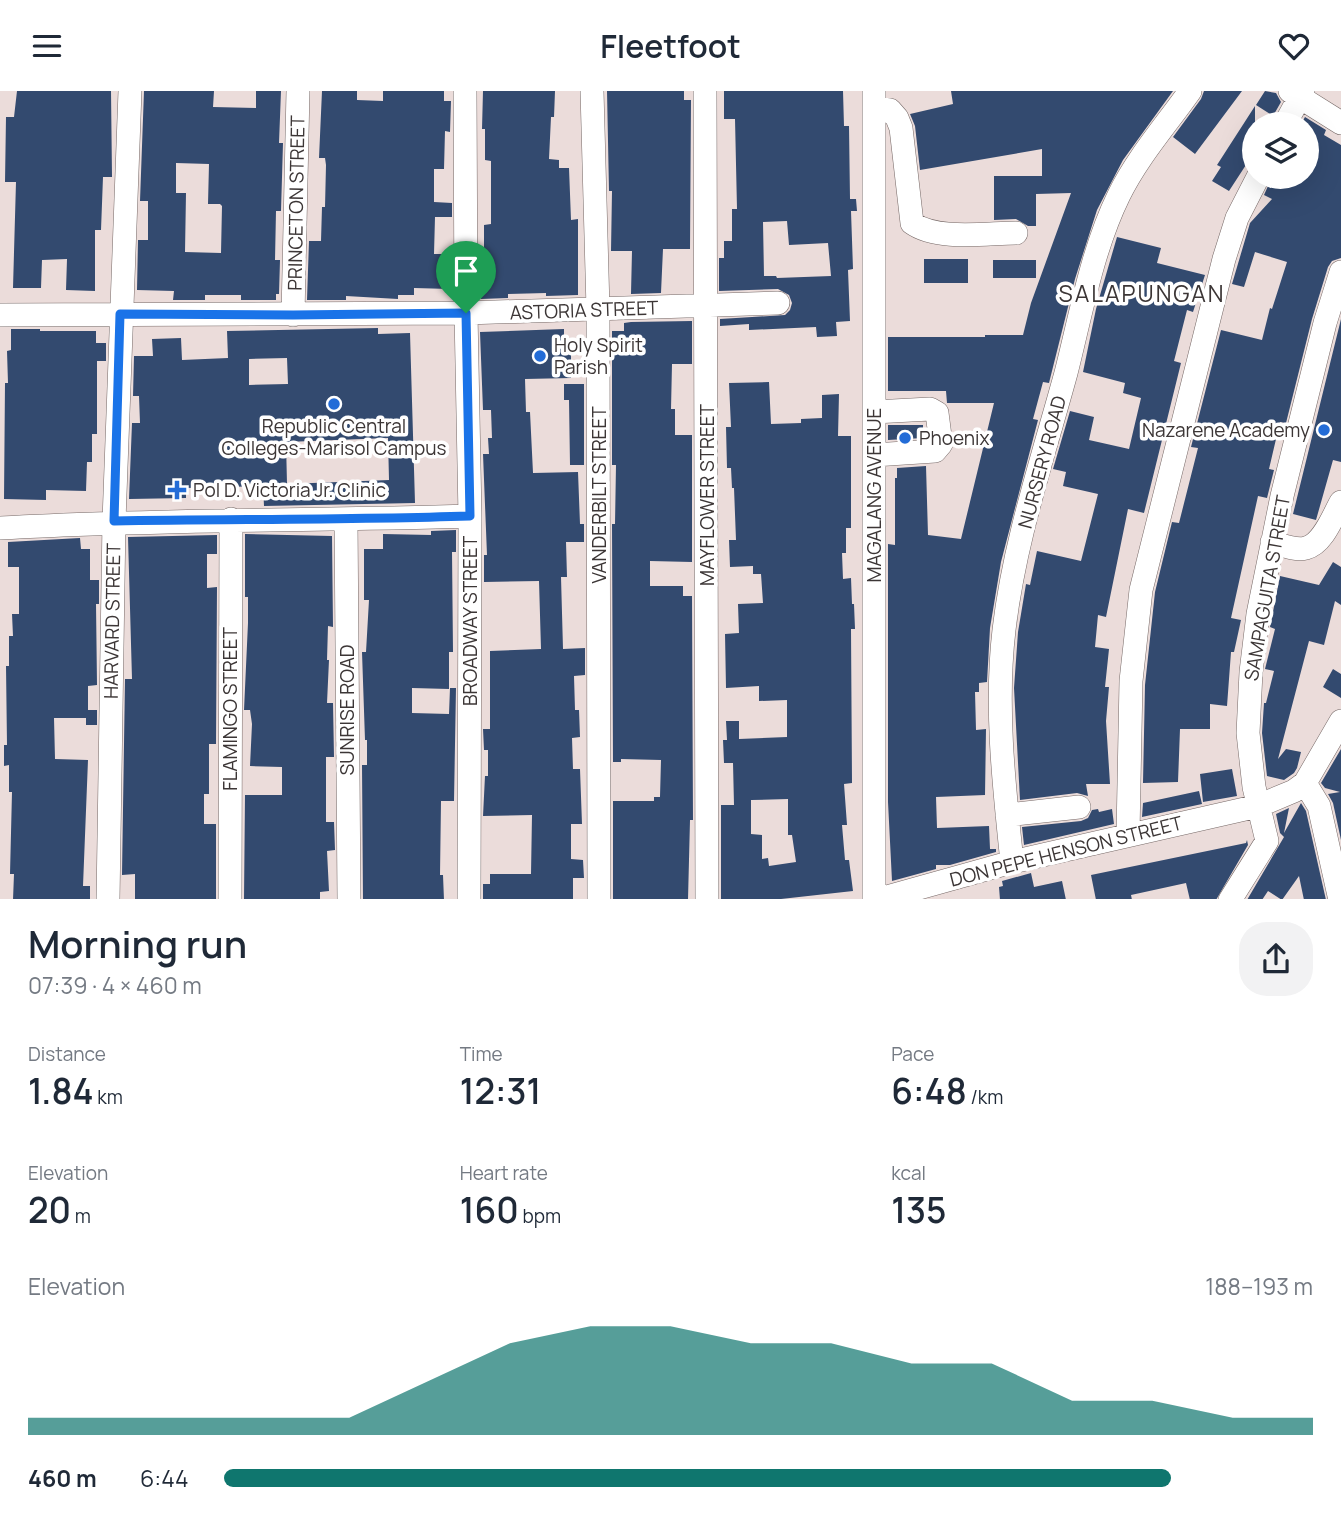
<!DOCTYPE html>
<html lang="en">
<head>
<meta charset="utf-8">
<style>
  :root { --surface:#fff; --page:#f2f2f3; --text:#1f2937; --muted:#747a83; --accent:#0f766e }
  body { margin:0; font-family:Manrope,sans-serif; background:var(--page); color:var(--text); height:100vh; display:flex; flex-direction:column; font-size:26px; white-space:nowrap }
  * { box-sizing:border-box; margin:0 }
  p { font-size:23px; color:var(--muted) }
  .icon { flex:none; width:38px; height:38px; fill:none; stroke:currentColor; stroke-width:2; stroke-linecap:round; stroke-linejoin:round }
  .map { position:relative; height:808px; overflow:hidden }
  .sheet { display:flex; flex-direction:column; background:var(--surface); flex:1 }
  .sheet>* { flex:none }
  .controls { position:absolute; left:1242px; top:21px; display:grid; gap:14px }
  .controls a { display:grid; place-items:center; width:77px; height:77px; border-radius:50%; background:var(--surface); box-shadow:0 7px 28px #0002; font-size:35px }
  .pin { position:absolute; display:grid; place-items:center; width:60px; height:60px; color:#fff; margin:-72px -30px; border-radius:50% 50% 50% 0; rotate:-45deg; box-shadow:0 0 7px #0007 }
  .pin .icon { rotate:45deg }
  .round { display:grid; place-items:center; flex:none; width:74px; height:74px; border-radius:28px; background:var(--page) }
  .head { display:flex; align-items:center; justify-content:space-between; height:119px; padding:0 28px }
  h1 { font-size:38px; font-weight:600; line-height:52px }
  .metrics { display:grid; grid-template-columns:repeat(3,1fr); gap:10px; height:119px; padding:7px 28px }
  .metrics div { display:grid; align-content:center }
  .metrics b { font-size:35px; font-weight:600 }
  .metrics small { font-size:19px; font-weight:400 }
  .metrics p { font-size:19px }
  .chart { height:196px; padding:14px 28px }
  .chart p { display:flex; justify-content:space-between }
  .chart svg { width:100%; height:126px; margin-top:7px; fill:var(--accent); opacity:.7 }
  ul { padding:0 28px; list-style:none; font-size:23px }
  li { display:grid; grid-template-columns:112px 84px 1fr; align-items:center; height:52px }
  li i { height:18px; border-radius:9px; background:var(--accent) }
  header { display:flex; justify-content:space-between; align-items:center; height:91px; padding:0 28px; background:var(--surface); font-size:32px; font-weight:600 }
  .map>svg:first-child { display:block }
  .building { fill:#334a6f; fill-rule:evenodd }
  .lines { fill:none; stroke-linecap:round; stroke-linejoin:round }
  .minor-casing { stroke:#766967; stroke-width:24 }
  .minor { stroke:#fff; stroke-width:23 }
  .route-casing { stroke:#fff; stroke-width:14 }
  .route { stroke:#1a73e8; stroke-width:9 }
  .poi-dot { fill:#236cd7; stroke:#fff; stroke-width:2.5 }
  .labels { text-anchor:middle; stroke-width:7; stroke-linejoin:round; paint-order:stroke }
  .street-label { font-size:19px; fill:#3c3636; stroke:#fff }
  .poi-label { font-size:19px; fill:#3c3636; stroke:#fff; text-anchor:start }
  .quarter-label { font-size:23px; letter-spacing:2px; fill:#3c3636; stroke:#fff }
</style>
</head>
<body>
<header><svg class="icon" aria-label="menu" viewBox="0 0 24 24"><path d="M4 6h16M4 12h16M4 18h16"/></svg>Fleetfoot<svg class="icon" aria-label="heart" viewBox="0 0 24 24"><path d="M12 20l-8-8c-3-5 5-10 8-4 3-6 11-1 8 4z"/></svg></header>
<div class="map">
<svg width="1341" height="809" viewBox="0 0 1341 809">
  <rect width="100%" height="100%" fill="#ebdcda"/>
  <path class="building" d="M17 0H111L112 86H103L101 139H95V200L66 199 67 168 42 169 41 197H13L16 91H5L6 26H14Z
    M144 0H214L213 16 256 17V0H281L279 52H283L281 120H276L275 169H280L279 203H276V209H241V204H205V209H173L174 200 137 199 138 149H148V110H140ZM176 72 209 73 208 113H220L222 115 221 162 185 161 186 102H176Z
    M322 0H357V9L383 10V0H444V10H451L450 41 445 40 444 78H434V111L452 112V126H435L434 163H451L450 198 414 197V204H398V208L346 205V209H307L309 150H321L322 116H325L326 74 325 67H319Z
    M483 0H555L554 26H551L549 68 559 69V77H569L571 129 578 128V204L546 205V202L508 203V207L481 208 480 165H484V134L491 133V70L485 69V38H482Z
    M607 0H684V9H691L690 158H663L661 202 631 203 632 160H611L612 100H609Z
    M724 0H843L844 35H849L850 108H856L857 120H851L853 178 848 179 850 230 836 231 837 245 817 246 816 236 749 239V233L720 235V228L785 224 790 219 792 212 789 204 778 198 719 200V167H724V150H732V118H737L735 28H724ZM787 130 789 154 828 152 831 185 777 187 776 185H764L763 131Z
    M951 0H1173L1123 69 1097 119 1075 188 1049 292 1043 291 1033 328 1038 329 1001 471 990 537 987 591 979 592V601H975L976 639 986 638 985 704 936 706 937 737 989 735 990 758H996V761L950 774H936V778L892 790 888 711V453L895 454V387H897V377L926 375 928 444 961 448 994 312H947L946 300H888V246H985V244H1023L1031 212 1071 102 1036 103V135H1028L1016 128 994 129V85H1042V58L920 79 915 35 910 23 953 13Z
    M1204 0H1242L1195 63 1173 46 1201 8Z
    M1265 0 1276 2 1281 11 1273 25 1256 14Z
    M1255 15V60L1229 100 1212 90 1221 76 1217 74Z
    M1305 26 1326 39 1324 44 1341 54V167L1332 170 1328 176 1312 228 1286 332 1280 331 1269 378 1274 379 1267 407 1258 405 1231 527 1241 529 1234 561H1231L1227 615 1210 613V638H1180L1178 691 1143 692 1145 594 1155 501 1172 431 1179 432 1198 357 1191 356 1221 239 1262 249 1270 217 1272 218 1287 171 1255 161 1244 196 1232 193 1250 132 1272 108 1264 104 1272 86H1307V33H1301Z
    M1117 146 1161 157 1157 172 1205 184 1193 221 1187 219 1174 270 1181 272 1144 422 1128 418 1106 526 1098 524 1095 556 1109 558 1105 596H1109L1106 630 1110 693H1086L1088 705 1077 702 1020 709 1014 597 1018 541 1026 493 1030 494 1037 460 1081 470 1098 403 1063 395 1066 381 1053 378 1070 320 1094 326 1089 349 1129 358 1141 307 1123 302 1125 292 1083 281 1096 218Z
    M924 168H968V192H924Z
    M993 169H1036V187H993Z
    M1341 228V371L1333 369 1316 429 1293 423Z
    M692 230V273H672L671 318H675V344H692V471L650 470V495H683V505H692L693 729H690L688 809H613V710H654V706H660L661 669 621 668V671H613L612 433H615L616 374H612V240H624V232L631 231Z
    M378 237V243L410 242 415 412 264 415 263 395 186 397V407L129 408 132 332H140L139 305H133L134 265H153L152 248 181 247 182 269 228 267 227 240ZM287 267 288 293 249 294V268ZM388 347 389 389 287 393 286 351Z
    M11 238H40V240H96V252H106V270H97V343H92V371H87L86 400 46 399V409L4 408 5 292H8L7 260 11 259Z
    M564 238V260H571V287L525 288 526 321H530L533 382 578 381 580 433H584V451H566L567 486H561L563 558 585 557V584L574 585 575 619H579L580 646 572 647 573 678H580L582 733H571V768L583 769 584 787H573V808L483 809V793H490V783H531L532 724 483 725 485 685H488V659H484L483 638H490V560L541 558 539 490 484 491V464H487L483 363H489L488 347H492L491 319H483L480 241Z
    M769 291 771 333 801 332V328L822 327V304L839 303 838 345H851V437H846V462H842L843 488 851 487 852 513H854L855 538H851L852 692 844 693 847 734H842L845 769H849L853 800 772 809H721V714H734L733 672H724L723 649H727L726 630H739V648L787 646V609L759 610V595L726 597 725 543 739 542 738 513 763 512 761 483H753V475L730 476 729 449H736L734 397H732L731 377H727L726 336H731L729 292ZM788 708V744H792L796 771 769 775 768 767 762 768V744L751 743V709Z
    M564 293H584V374H570L569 309H564Z
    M888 334H923V347L888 349Z
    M456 439V461H452L453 561H449V598L412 597V622L449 623 450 597H456L454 710H441L440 784H443L444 809H363L362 674H367V649H365L362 561H366L369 509H364V458H383V443L431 444V440Z
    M245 443 332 445 333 536 328 535 327 569H329L327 612H333L334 666H326V731H334L335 759 327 760 329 800 320 801V809H244L245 704H282V676L250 675 252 633 250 619H244L248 532V506H245Z
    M217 444V463H207V497L217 496 216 653H209V703H204V733H216V809H135V783L122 784 125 588H132L128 446Z
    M80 447 81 458H90V489H99V513H96L97 594 88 595V619H97V634H86V627H54L55 668 88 669 83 795H90V809H13L14 783H10L12 701H9V674L4 675V654H7L6 575H9V545H13L12 523H19V476H8V451Z
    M1333 471 1341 476V514L1335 510 1324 554 1309 550 1278 668 1286 658 1301 661 1297 677 1294 682 1284 689 1267 685 1262 642 1264 612H1266L1274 580 1265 578 1275 538 1270 536 1280 485 1319 494Z
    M1333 578 1341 583V607L1323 596Z
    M1341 658V749L1333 712 1328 703 1340 701 1325 697 1321 692Z
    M1232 678 1237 705 1203 711 1200 683Z
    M1199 700 1202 713 1142 726 1143 712Z
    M1301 712 1306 720 1326 809H1304L1299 785 1282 809 1268 800 1262 809H1247L1284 746 1280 742 1276 723 1289 717 1284 742Z
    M1098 718 1099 721 1112 718 1114 733 1024 754 1022 736 1081 730 1088 727 1092 719Z
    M1247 749 1248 754 1216 809H1190L1186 792 1131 804 1132 809H1096L1091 784 1246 752Z
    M1031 782 1034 796 1062 790 1066 809H1000L999 796 1003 795 1002 790Z"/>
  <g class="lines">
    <g class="minor-casing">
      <path id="minor" d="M465 0 466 222 470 425 469 809
        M592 0 598 218 599 809
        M705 0 707 809
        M874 0V809
        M1290 0 1341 32
        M874 17 890 19 897 27 901 37 912 132C937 150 987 142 1016 142
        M1285 33 1303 0
        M0 224 466 222 778 212
        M293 224 298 0
        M874 321 930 318 937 322 941 353 935 360 874 364
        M346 429 349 809
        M0 437C157 428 313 430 470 425
        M1272 451C1282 454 1296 460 1306 457 1323 453 1333 425 1341 411
        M1305 692 1319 715 1340 809
        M1007 724 1079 716
        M1128 743 1131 590 1141 499 1224 168 1237 127 1258 86
        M1012 771C1004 695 995 615 1004 539 1014 452 1043 366 1066 282 1081 223 1092 159 1119 104 1137 67 1166 34 1190 0
        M108 809 114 430 130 0
        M230 809 231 428
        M876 809 1012 771 1258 715 1294 700 1305 692 1341 630
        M1230 809 1267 750 1254 696 1248 642 1251 581 1258 523 1282 405 1325 232 1341 181"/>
    </g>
    <use href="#minor" class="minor"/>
  </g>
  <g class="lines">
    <g class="route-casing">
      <path id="route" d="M466 222 470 425C351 429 232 428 114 430L120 223 293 224Z"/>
    </g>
    <use href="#route" class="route"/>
  </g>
  <g class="poi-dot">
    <circle cx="540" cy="265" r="7"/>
    <circle cx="334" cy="313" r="7"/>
    <circle cx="1324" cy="339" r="7"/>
    <circle cx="905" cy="347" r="7"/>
    <path d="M173.5 388.5h7v7h7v7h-7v7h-7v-7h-7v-7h7z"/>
  </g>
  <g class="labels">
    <g class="street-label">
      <text transform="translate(296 112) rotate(-89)" y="7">PRINCETON STREET</text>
      <text transform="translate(584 219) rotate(-2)" y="7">ASTORIA STREET</text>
      <text transform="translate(1042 371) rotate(-75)" y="7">NURSERY ROAD</text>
      <text transform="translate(599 404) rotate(-90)" y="7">VANDERBILT STREET</text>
      <text transform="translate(707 404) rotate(-90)" y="7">MAYFLOWER STREET</text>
      <text transform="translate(874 404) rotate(-90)" y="7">MAGALANG AVENUE</text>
      <text transform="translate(1267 497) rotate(-80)" y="7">SAMPAGUITA STREET</text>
      <text transform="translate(112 530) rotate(-89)" y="7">HARVARD STREET</text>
      <text transform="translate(470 530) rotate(-90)" y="7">BROADWAY STREET</text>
      <text transform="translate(230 618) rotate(-90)" y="7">FLAMINGO STREET</text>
      <text transform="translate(347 619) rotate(-90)" y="7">SUNRISE ROAD</text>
      <text transform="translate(1066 760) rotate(-14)" y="7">DON PEPE HENSON STREET</text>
    </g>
    <g class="poi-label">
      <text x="554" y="261">Holy Spirit<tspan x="554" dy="22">Parish</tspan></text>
      <text x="334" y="342" text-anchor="middle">Republic Central<tspan x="334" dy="22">Colleges-Marisol Campus</tspan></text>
      <text x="1310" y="346" text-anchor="end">Nazarene Academy</text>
      <text x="919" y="354">Phoenix</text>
      <text x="193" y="406">Pol D. Victoria Jr. Clinic</text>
    </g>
    <g class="quarter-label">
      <text x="1142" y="211">SALAPUNGAN</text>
    </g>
  </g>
</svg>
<div class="controls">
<a><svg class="icon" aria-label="layers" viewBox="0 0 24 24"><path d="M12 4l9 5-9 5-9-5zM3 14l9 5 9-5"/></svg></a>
</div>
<div class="pin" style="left:466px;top:222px;background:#1e9e55"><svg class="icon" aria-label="arrive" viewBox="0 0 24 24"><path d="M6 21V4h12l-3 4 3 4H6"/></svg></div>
</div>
<section class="sheet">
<div class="head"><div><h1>Morning run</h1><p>07:39 · 4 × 460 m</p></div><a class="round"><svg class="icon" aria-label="share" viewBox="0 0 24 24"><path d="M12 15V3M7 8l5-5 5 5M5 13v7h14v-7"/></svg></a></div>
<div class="metrics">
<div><p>Distance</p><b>1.84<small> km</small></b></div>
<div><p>Time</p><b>12:31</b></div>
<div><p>Pace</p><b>6:48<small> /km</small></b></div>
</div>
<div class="metrics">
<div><p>Elevation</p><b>20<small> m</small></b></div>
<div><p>Heart rate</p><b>160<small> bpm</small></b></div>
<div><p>kcal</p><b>135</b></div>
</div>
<div class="chart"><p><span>Elevation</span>188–193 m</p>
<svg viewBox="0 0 160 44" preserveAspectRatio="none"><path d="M0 44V38L10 38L20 38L30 38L40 38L50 25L60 12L70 6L80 6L90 12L100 12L110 19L120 19L130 32L140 32L150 38L160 38V44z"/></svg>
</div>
<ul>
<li><b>460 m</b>6:44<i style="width:87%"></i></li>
</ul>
</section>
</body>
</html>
